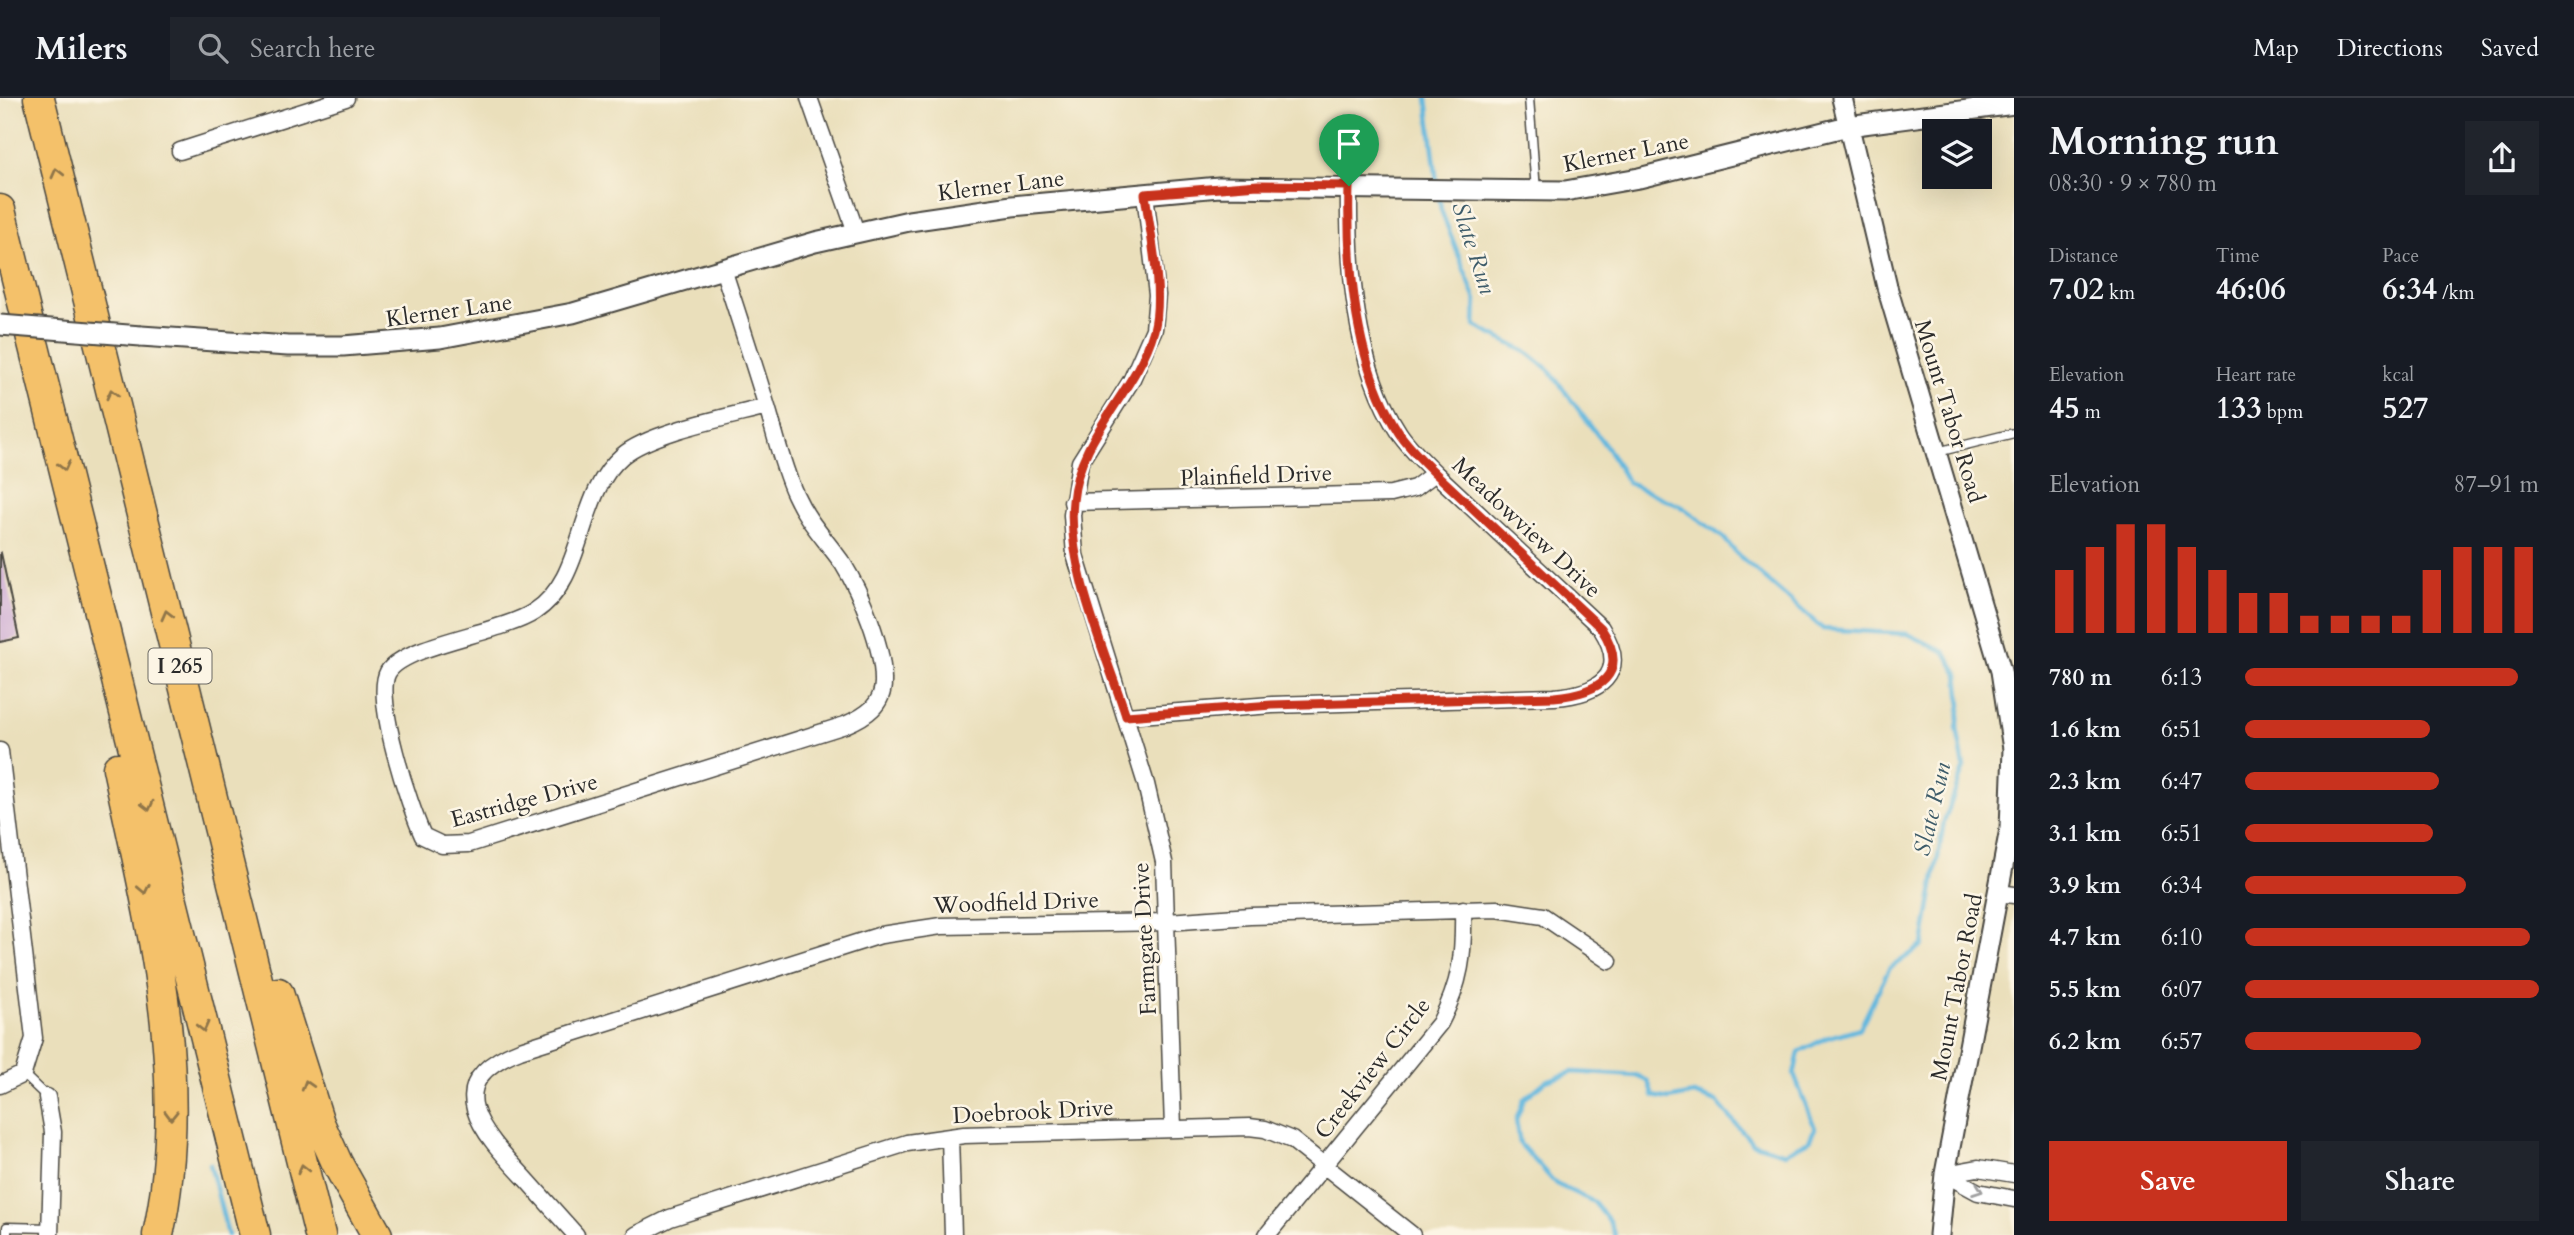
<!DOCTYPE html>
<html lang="en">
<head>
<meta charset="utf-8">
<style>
  :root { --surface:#171b24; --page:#20242c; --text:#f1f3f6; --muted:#9ea1a6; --line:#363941; --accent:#c8321e }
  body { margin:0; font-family:Cardo,serif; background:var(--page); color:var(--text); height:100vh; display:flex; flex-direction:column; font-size:26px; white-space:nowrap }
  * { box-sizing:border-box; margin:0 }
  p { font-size:23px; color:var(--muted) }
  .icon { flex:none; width:38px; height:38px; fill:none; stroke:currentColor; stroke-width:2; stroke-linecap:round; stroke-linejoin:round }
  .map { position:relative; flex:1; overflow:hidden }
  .side { display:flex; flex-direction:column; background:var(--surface); width:560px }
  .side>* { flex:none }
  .buttons { position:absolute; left:1922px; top:21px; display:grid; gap:14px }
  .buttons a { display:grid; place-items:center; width:70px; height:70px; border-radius:0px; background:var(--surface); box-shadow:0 7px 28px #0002; font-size:35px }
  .pin { position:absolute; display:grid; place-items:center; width:60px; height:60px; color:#fff; margin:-72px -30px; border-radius:50% 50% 50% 0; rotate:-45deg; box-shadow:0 0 7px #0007 }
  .pin .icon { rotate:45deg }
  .round { display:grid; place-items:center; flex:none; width:74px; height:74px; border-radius:0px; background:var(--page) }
  .overview { display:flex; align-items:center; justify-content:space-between; height:119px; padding:0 35px }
  h1 { font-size:38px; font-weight:600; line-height:52px }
  .metrics { display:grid; grid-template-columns:repeat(3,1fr); gap:10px; height:119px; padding:7px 35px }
  .metrics div { display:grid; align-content:center }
  .metrics b { font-size:30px; font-weight:600 }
  .metrics small { font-size:19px; font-weight:400 }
  .metrics p { font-size:19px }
  .chart { height:196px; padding:14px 35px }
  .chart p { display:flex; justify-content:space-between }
  .chart svg { width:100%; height:126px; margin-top:7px; stroke:var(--accent); stroke-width:6 }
  .cta { display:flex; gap:14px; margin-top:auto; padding:14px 35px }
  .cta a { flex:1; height:80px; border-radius:0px; background:var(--accent); color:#fff; font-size:28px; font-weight:600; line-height:80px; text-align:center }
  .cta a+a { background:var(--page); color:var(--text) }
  ul { padding:0 35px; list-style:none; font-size:23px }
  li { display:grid; grid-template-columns:112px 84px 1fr; align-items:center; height:52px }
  li i { height:18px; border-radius:9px; background:var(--accent) }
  header { display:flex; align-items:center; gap:42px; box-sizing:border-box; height:98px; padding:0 35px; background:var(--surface); border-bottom:2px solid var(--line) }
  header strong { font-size:33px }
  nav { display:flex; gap:38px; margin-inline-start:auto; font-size:24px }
  .search { width:490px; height:63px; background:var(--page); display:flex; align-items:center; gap:18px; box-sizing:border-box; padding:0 24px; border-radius:0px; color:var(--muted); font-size:26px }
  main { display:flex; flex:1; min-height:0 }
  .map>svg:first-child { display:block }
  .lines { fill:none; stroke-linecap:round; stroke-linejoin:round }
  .stream { stroke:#62b7de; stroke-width:4.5 }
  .building { fill:#c6a0d2 }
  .service-casing { stroke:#484641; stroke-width:11 }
  .minor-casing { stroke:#484641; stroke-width:19 }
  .tertiary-casing { stroke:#484641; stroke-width:23 }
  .motorway-casing { stroke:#484641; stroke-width:33 }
  .service { stroke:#fff; stroke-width:8 }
  .minor { stroke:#fff; stroke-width:16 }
  .tertiary { stroke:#fff; stroke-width:19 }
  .motorway { stroke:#f4c16a; stroke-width:30 }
  .tertiary-bridge-casing { stroke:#484641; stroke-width:23; stroke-linecap:butt }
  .tertiary-bridge { stroke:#fff; stroke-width:19 }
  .oneway { stroke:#90764a }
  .oneway2 { stroke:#a0a0a0 }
  .route-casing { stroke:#fff; stroke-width:14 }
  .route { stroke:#c8321e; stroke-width:9 }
  .labels { text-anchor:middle; stroke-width:5; stroke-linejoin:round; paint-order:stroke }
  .shield { fill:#fcf5e5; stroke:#6a6863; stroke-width:2 }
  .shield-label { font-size:21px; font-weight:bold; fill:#2b2b2b }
  .street-label { font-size:23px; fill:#2b2b2b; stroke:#fcf5e5 }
  .water-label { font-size:24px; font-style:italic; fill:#3e5c6a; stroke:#fcf5e5 }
</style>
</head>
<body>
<header>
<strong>Milers</strong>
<div class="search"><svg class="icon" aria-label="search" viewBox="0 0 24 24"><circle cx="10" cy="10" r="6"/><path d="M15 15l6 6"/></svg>Search here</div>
<nav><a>Map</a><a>Directions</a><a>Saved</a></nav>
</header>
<main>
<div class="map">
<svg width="2014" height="1137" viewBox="0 0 2014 1137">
  <rect width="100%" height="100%" fill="#fcf5e5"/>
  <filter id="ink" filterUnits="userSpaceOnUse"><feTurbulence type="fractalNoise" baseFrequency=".0143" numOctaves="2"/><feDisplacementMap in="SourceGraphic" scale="14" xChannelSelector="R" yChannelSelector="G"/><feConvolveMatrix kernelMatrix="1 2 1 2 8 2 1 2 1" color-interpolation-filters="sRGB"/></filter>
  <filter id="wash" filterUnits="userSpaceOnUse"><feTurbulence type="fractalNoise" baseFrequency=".00686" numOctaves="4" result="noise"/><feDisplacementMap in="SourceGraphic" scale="28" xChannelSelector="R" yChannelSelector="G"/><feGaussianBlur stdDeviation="1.57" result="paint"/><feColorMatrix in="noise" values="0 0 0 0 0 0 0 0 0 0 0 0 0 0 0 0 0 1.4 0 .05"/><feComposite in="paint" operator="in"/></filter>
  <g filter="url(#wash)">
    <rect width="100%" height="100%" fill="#eadfbb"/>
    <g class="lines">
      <path class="stream" d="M1427 0 1437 85
        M1439 97 1441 112 1476 202 1475 228 1528 255 1549 272 1610 354 1628 385 1682 409 1724 440 1736 455 1823 531 1908 536 1945 554 1958 576 1961 607 1957 630 1964 669 1944 724 1923 847 1889 871 1860 930 1826 940 1799 954 1794 977 1815 1030 1809 1043 1785 1055 1752 1045 1717 1004 1694 996 1669 1001 1653 998 1648 983 1637 978 1573 974 1546 983 1524 1001 1516 1022 1520 1046 1556 1086 1594 1104 1609 1123 1615 1137
        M210 1066 228 1137"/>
    </g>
    <g id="blocks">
      <path class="building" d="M1 455 19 540 0 544V456Z"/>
    </g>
  </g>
  <g filter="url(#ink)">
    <use href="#blocks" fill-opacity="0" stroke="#484641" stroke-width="2"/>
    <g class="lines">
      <g class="service-casing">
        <path id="service" d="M1529 0 1536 93
          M1937 354 2014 335
          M23 976 47 999
          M7 1137V1129L51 1130"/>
      </g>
      <g class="minor-casing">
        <path id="minor" d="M809 0 856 134
          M180 53 346 0
          M1145 96 1157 197 1154 231 1131 283 1080 364 1072 417 1075 457 1146 686 1164 764 1173 1030
          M723 171C738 217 753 263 767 309 776 338 782 368 795 396 807 423 826 442 843 466 861 495 883 548 883 582 884 607 866 618 845 627L469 746 442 747 423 738C410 709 373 600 388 574 405 546 502 535 534 514 587 480 575 398 622 358 650 334 729 319 767 309
          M1072 404 1391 396 1415 390 1435 375
          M1126 618 1272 607 1554 599C1598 596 1631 577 1601 530L1435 375C1422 362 1409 350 1399 335 1354 266 1348 167 1349 88
          M0 653 34 940 23 976 0 987
          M1999 795 2014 797
          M47 999 53 1034 50 1137
          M950 1039 953 1137
          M1945 1076 1978 1094 2014 1101
          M1945 1076 1978 1070 2014 1076
          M576 1137C559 1118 542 1099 525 1080 484 1036 435 985 520 952L881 837 941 828 1168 824 1250 818 1497 811 1543 818 1609 863
          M636 1137 670 1120 907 1045 964 1037 1249 1029 1265 1031 1292 1042 1412 1137
          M1267 1137 1440 925C1461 884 1464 857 1463 811"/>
      </g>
      <g class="tertiary-casing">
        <path id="tertiary" d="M1842 0 1887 189 2001 573 2013 651 2010 731 1945 1076 1939 1137
          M141 238 288 248H343L440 240 573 215 815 144 909 123 1012 108 1219 89 1565 93 1639 80 1848 28 2014 6"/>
      </g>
      <g class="motorway-casing">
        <path id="motorway" d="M39 0 320 1137
          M0 112 255 1137
          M118 670C151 824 192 979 158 1137
          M278 895 319 1025 337 1065 377 1137"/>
      </g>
      <use href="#service" class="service"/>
      <use href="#minor" class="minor"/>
      <use href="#tertiary" class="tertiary"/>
      <use href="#motorway" class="motorway"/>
      <g class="tertiary-bridge-casing">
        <path id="tertiary-bridge" d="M0 227 141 238"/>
      </g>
      <use href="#tertiary-bridge" class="tertiary-bridge"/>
    </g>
    <defs><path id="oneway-chevron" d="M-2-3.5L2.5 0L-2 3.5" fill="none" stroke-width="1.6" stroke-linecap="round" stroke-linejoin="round" transform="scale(1.75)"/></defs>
    <g class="oneway">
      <use href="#oneway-chevron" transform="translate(57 75) rotate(-104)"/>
      <use href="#oneway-chevron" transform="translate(112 296) rotate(-104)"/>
      <use href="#oneway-chevron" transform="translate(64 368) rotate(76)"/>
      <use href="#oneway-chevron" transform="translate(167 517) rotate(-104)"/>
      <use href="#oneway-chevron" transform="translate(148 708) rotate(76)"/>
      <use href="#oneway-chevron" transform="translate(144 791) rotate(78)"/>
      <use href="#oneway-chevron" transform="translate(203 929) rotate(76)"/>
      <use href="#oneway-chevron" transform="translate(307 987) rotate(-107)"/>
      <use href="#oneway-chevron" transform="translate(171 1017) rotate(91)"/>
      <use href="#oneway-chevron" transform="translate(303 1071) rotate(-104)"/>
    </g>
    <use class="oneway2" href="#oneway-chevron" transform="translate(1978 1092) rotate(20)"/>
  </g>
  <g class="lines" filter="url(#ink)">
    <g class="route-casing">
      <path id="route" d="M1258 87 1349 88C1347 167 1354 266 1399 335 1409 350 1422 362 1435 375L1601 530C1632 577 1598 595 1554 599L1272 607 1126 618C1106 556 1066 467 1073 403 1079 336 1136 295 1154 232 1164 194 1150 136 1145 96Z"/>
    </g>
    <use href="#route" class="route"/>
  </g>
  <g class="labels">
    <rect class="shield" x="148.5" y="550.5" width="63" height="35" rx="5"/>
    <g class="shield-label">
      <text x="180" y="575">I 265</text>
    </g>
    <g class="street-label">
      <text transform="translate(1626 54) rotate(-11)" y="8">Klerner Lane</text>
      <text transform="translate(1001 87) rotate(-7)" y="8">Klerner Lane</text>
      <text transform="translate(449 212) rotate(-8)" y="8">Klerner Lane</text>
      <text transform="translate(1950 313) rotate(73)" y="8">Mount Tabor Road</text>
      <text transform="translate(1256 377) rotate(-2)" y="8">Plainfield Drive</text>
      <text transform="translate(1527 429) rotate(43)" y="8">Meadowview Drive</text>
      <text transform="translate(524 702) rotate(-15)" y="8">Eastridge Drive</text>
      <text transform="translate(1016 804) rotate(-2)" y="8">Woodfield Drive</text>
      <text transform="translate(1144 841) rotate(-93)" y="8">Farmgate Drive</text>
      <text transform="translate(1956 889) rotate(-79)" y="8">Mount Tabor Road</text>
      <text transform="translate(1372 970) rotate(-52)" y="8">Creekview Circle</text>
      <text transform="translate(1033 1013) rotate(-3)" y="8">Doebrook Drive</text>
    </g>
    <g class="water-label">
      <text transform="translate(1474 150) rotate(72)" y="8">Slate Run</text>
      <text transform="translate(1932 711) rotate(-77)" y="8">Slate Run</text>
    </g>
  </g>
</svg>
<div class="buttons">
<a><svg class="icon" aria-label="layers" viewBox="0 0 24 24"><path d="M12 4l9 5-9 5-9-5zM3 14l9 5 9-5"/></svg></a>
</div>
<div class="pin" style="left:1349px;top:88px;background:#1e9e55"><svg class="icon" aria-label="arrive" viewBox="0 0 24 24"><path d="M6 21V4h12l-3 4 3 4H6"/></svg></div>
</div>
<section class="side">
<div class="overview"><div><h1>Morning run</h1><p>08:30 · 9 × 780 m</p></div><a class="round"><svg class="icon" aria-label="share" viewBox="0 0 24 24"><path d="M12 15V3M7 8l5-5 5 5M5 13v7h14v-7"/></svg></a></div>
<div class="metrics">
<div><p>Distance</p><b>7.02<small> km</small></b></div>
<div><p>Time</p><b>46:06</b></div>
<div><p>Pace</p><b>6:34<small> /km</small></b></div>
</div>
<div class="metrics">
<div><p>Elevation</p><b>45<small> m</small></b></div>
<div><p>Heart rate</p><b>133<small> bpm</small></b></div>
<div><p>kcal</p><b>527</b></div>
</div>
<div class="chart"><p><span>Elevation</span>87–91 m</p>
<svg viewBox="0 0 160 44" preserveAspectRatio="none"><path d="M5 44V22M15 44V14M25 44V6M35 44V6M45 44V14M55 44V22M65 44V30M75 44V30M85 44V38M95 44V38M105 44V38M115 44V38M125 44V22M135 44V14M145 44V14M155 44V14"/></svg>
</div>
<ul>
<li><b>780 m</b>6:13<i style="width:93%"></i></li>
<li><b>1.6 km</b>6:51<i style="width:63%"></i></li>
<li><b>2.3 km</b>6:47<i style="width:66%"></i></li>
<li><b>3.1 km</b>6:51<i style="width:64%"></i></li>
<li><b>3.9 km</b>6:34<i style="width:75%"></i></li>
<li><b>4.7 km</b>6:10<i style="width:97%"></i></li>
<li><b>5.5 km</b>6:07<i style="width:100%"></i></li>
<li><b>6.2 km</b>6:57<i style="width:60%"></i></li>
</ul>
<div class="cta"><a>Save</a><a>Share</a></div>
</section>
</main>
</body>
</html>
